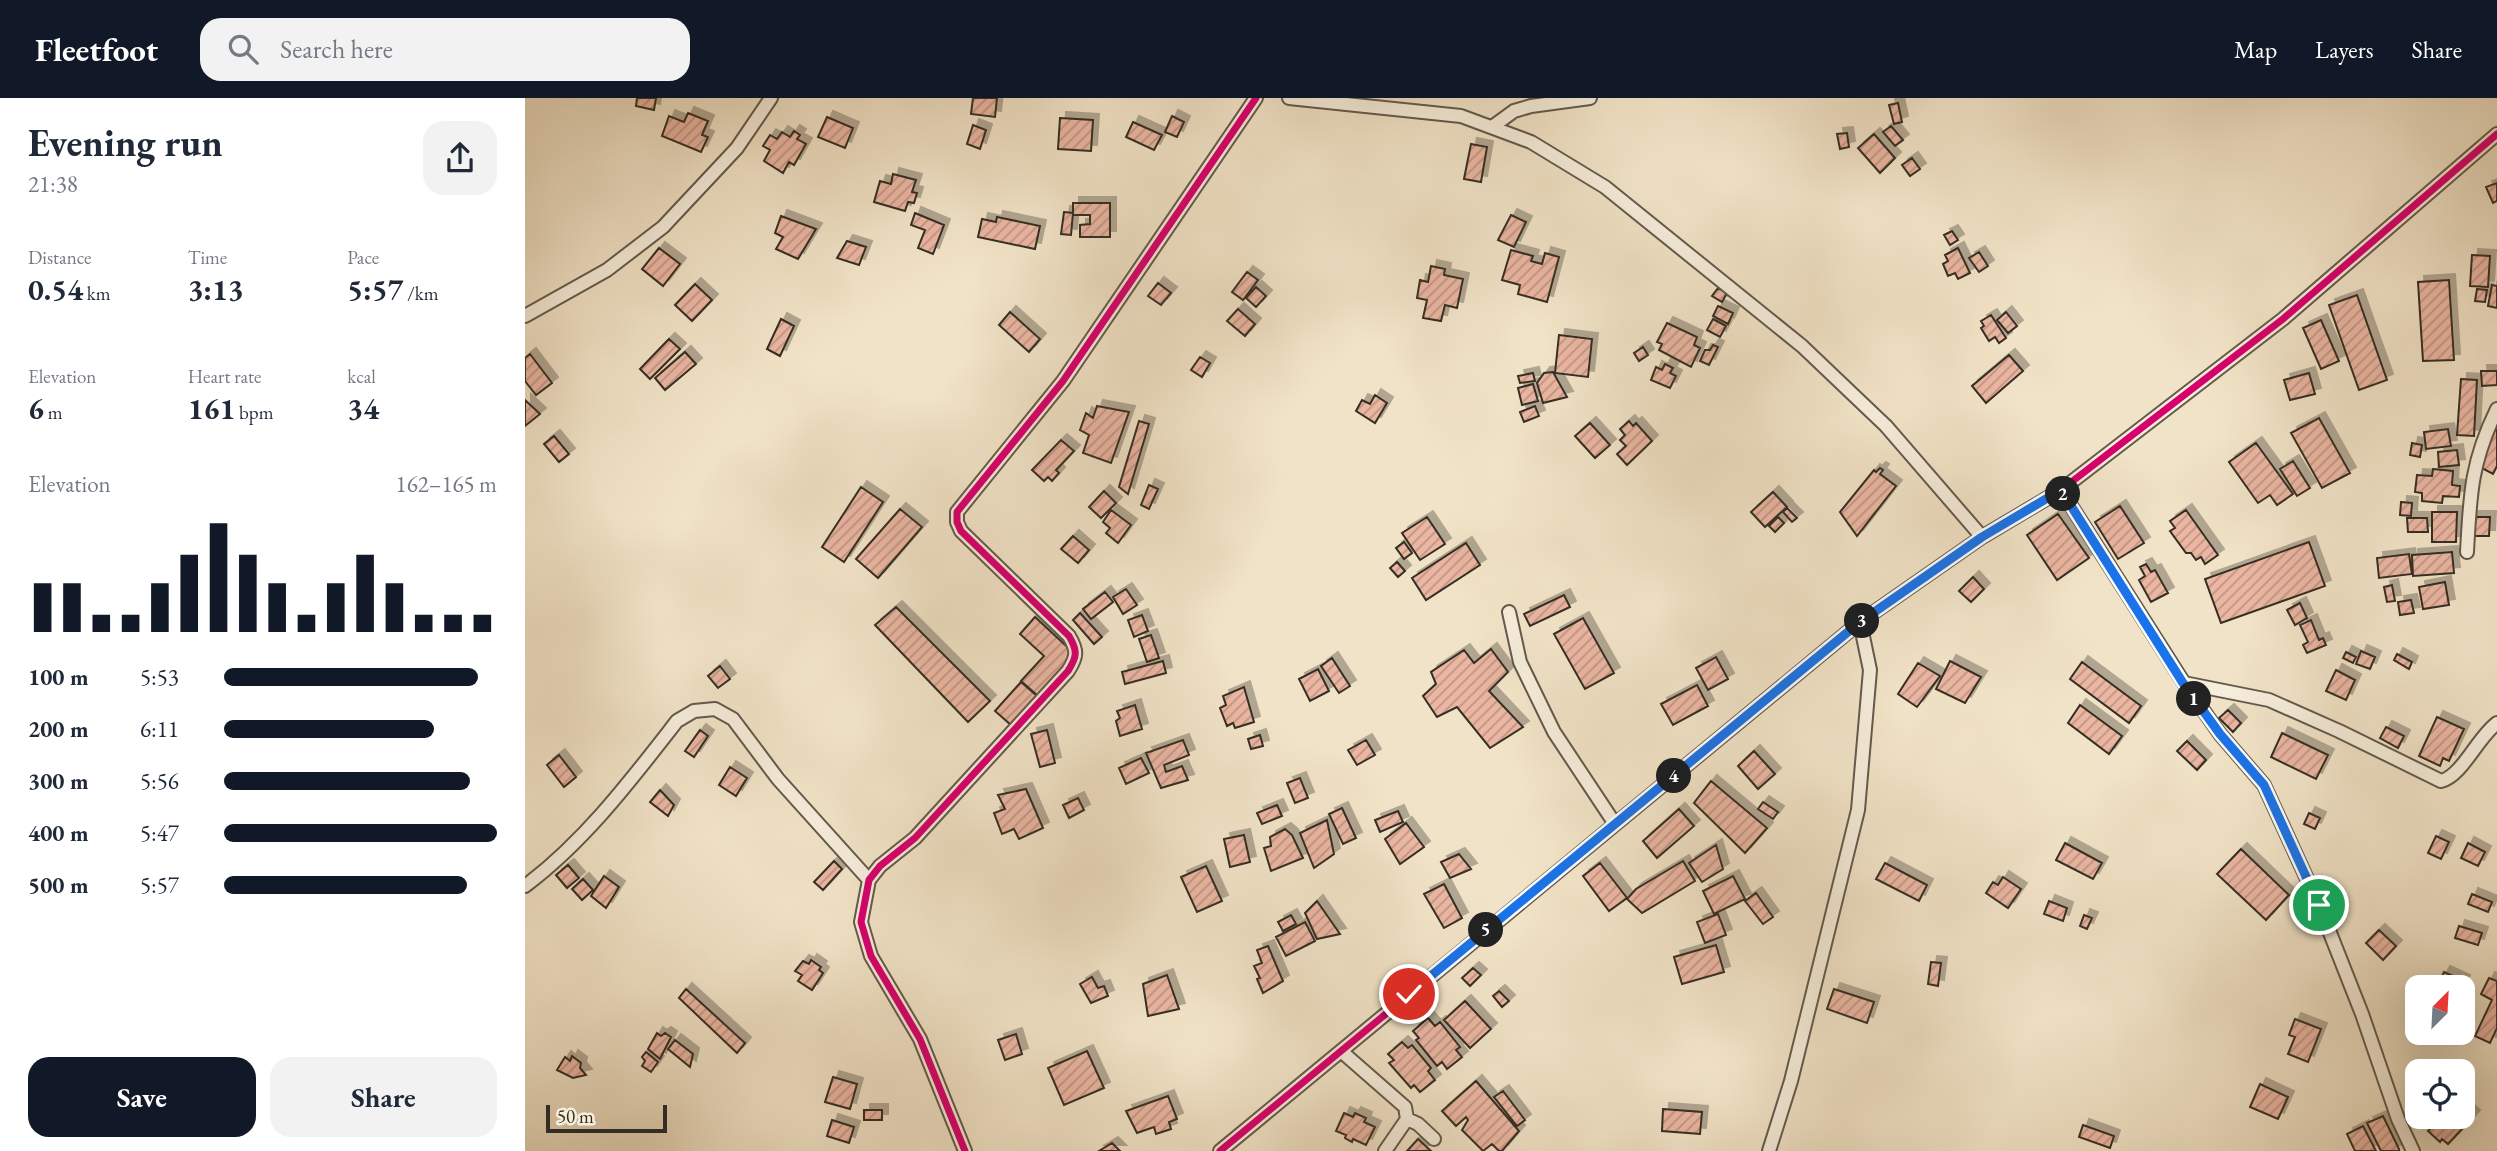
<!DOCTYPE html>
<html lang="en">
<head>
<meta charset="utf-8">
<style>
  :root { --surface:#fff; --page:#f2f2f3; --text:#1f2937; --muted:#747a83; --accent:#111827 }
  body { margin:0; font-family:"EB Garamond",serif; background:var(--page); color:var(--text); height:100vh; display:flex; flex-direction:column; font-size:26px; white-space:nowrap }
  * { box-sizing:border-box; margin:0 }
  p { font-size:23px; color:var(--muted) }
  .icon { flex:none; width:38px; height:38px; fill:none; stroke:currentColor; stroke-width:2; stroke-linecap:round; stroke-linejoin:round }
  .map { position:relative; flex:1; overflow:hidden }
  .drawer { display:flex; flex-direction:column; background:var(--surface); width:525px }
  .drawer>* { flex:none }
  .needle { width:46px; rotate:24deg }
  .tools { position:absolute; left:1880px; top:877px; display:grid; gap:14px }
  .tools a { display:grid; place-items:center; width:70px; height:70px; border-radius:14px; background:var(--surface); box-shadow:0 7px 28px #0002; font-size:35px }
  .scale { position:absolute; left:21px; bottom:18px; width:121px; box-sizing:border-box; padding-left:7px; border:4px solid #342d23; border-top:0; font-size:19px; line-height:24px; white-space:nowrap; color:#342d23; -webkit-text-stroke:5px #f6eddb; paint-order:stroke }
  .pin { position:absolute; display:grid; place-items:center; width:60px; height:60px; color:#fff; margin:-30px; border:4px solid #fff; border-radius:50%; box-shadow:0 2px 7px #0007 }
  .km { position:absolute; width:35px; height:35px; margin:-18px; border-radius:50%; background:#222; color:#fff; font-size:19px; line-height:35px; text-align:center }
  .round { display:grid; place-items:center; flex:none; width:74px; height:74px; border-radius:21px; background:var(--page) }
  .overview { display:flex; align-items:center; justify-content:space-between; height:119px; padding:0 28px }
  h1 { font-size:38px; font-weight:700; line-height:52px }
  .metrics { display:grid; grid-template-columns:repeat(3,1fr); gap:10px; height:119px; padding:7px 28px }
  .metrics div { display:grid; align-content:center }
  .metrics b { font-size:30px; font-weight:700 }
  .metrics small { font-size:19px; font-weight:400 }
  .metrics p { font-size:19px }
  .chart { height:196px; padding:14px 28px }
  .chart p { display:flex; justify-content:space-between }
  .chart svg { width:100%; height:126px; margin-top:7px; stroke:var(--accent); stroke-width:6 }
  .cta { display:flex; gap:14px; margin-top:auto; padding:14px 28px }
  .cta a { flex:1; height:80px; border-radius:21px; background:var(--accent); color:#fff; font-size:28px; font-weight:700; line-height:80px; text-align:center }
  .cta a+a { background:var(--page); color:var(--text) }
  ul { padding:0 28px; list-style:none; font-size:23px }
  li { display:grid; grid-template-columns:112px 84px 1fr; align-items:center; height:52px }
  li i { height:18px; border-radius:9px; background:var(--accent) }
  header { display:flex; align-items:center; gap:42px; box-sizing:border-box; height:98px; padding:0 35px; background:var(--accent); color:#fff }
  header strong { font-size:33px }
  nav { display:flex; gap:38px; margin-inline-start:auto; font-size:24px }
  .search { width:490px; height:63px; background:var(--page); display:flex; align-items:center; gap:18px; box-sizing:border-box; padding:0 24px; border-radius:21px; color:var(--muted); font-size:26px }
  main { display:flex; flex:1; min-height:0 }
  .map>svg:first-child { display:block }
  .building { fill:url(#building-hatch); stroke:#342d23; stroke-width:2; filter:url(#shadow) }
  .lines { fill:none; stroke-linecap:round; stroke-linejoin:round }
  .street-casing { stroke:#635a4c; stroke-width:16 }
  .street { stroke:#f6eddb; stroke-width:12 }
  .cycleway-casing { stroke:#f6eddb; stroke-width:11 }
  .cycleway { stroke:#d6006c; stroke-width:7 }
  .route-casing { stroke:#fff; stroke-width:14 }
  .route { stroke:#1a73e8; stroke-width:9 }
</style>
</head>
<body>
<header>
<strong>Fleetfoot</strong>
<div class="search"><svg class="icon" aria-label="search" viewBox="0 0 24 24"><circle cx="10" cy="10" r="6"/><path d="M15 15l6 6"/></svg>Search here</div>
<nav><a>Map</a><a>Layers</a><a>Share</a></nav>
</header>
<main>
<section class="drawer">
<div class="overview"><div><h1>Evening run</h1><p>21:38</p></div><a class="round"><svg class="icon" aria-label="share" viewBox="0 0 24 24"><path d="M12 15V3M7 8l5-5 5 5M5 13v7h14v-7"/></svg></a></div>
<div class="metrics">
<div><p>Distance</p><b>0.54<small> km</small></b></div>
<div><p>Time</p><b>3:13</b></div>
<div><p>Pace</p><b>5:57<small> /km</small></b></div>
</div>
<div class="metrics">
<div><p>Elevation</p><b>6<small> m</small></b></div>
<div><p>Heart rate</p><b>161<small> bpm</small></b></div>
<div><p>kcal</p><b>34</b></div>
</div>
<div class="chart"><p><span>Elevation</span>162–165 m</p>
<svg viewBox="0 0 160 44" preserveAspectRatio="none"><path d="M5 44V27M15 44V27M25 44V38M35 44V38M45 44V27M55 44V17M65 44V6M75 44V17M85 44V27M95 44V38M105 44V27M115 44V17M125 44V27M135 44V38M145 44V38M155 44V38"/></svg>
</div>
<ul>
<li><b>100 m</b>5:53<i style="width:93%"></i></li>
<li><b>200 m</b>6:11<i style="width:77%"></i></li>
<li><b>300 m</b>5:56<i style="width:90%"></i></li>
<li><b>400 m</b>5:47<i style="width:100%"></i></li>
<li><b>500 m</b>5:57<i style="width:89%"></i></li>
</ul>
<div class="cta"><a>Save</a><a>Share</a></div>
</section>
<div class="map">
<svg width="1972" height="1053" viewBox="0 0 1972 1053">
  <defs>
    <pattern id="building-hatch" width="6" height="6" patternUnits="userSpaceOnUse" patternTransform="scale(1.75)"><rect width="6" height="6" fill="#ebb6a2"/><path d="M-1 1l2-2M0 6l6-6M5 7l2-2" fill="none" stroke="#bf9484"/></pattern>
    <filter id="shadow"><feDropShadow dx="6" dy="-6" stdDeviation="0" flood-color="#0004"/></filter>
  </defs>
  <rect width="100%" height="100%" fill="#f1e3c7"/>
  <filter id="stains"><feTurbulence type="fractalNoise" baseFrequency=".00286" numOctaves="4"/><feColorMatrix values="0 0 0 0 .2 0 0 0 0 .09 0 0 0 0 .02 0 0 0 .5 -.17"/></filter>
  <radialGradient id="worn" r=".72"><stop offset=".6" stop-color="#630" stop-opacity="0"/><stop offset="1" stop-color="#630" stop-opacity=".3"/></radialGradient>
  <path class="building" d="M112 0H131L129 12 111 8Z
    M448 0H472L470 19 446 16Z
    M1373 5 1377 24 1369 26 1364 7Z
    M163 15 183 23 177 37 183 39 176 54 137 38 144 18 159 24Z
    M647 18 659 24 652 39 640 34Z
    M302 19 328 30 320 50 293 39Z
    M535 20 568 22 566 53 533 51Z
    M608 24 637 37 629 52 601 39Z
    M448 27 461 32 455 51 442 46Z
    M1366 28 1378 42 1370 48 1358 34Z
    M269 33 275 37 272 41 281 46 269 67 264 64 258 75 239 63 245 52 238 48 245 37 252 41 257 34 265 39Z
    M1322 35 1324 49 1315 51 1312 36Z
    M1349 36 1370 60 1355 75 1333 50Z
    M946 46 962 49 956 84 939 81Z
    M1387 60 1395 71 1385 78 1377 67Z
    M368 76 391 82 387 94 392 95 389 105 383 104 380 113 349 104 355 83 366 86Z
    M1972 85V103L1968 105 1961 89Z
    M548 105H585V139H555V127L565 126V117H548Z
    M539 114 548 115 546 137 536 136Z
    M390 115 419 127 408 156 393 150 400 132 386 127Z
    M986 117 1001 124 989 149 973 142Z
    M256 118 291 131 273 161 251 151 258 139 250 135Z
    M472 119 515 128 510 151 453 139 457 121 471 124Z
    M1427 133 1433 142 1425 147 1419 137Z
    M322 143 341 149 334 167 312 160Z
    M134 150 155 166 138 188 117 171Z
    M1433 150 1445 175 1433 181 1430 175 1423 178 1418 166 1423 163 1420 157Z
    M986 152 1008 158 1006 163 1017 166 1020 155 1034 159 1022 204 993 196 995 187 977 182Z
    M1454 154 1463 168 1454 174 1444 160Z
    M1947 157 1965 158 1963 189 1945 188Z
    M906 168 920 171 919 177 938 181 932 210 920 207 916 223 898 220 902 202 892 200 895 182 903 184Z
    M722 174 733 182 718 202 707 194Z
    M1924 182 1929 262 1898 263 1893 184Z
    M633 185 646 195 636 207 623 198Z
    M170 186 187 202 167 223 150 207Z
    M1967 187 1972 188V210L1963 208Z
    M731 189 741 198 731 209 721 200Z
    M1193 190 1202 195 1197 204 1187 198Z
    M1952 191 1962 192 1960 204 1950 203Z
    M1832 197 1862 282 1834 292 1804 207Z
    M1193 208 1208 215 1203 226 1188 218Z
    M713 211 730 226 720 238 702 223Z
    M485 214 515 241 504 254 474 227Z
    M1481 214 1492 228 1483 235 1472 222Z
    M1466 217 1481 240 1474 245 1470 239 1464 243 1456 230 1459 228 1456 223Z
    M256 221 269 228 255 258 242 251Z
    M1188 221 1201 228 1195 239 1182 232Z
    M1796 222 1814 263 1796 271 1778 230Z
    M1142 225 1172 239 1169 247 1175 250 1166 269 1134 252 1137 246 1132 244Z
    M1034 237 1067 241 1063 279 1030 275Z
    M144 241 155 251 125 281 115 271Z
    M1188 247 1193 249 1184 267 1175 263 1180 252H1185Z
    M1118 249 1123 257 1114 263 1109 255Z
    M160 254 171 266 140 292 130 280Z
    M5 256 27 285 11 297 0 283V260Z
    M1484 257 1498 273 1461 305 1447 288Z
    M675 259 685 265 677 279 666 272Z
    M1140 266 1148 270 1145 275 1151 278 1145 290 1126 282 1131 269 1137 272Z
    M1956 273H1972V287L1957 288Z
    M1028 274 1042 299 1018 305 1012 285 1019 275Z
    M1008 275 1010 283 995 285 993 278Z
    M1784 275 1790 296 1765 302 1759 282Z
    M1936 281 1952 282 1949 338 1932 337Z
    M1008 286 1013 303 997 307 993 290Z
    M850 297 862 305 850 325 831 313 837 302 845 306Z
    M0 302 15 316 0 328Z
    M572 308 604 314 586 365 558 355 564 337 555 332 561 315 568 320Z
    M1010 308 1014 318 999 324 995 314Z
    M1794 320 1825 375 1797 390 1766 335Z
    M614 323 624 326 603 396 594 389Z
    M1104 323 1108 328 1111 325 1127 343 1102 367 1092 356 1101 348 1095 342 1100 337 1095 331Z
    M1065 325 1085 347 1070 360 1050 338Z
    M1972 328V368L1968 376 1953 368Z
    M1923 331 1926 348 1901 351 1899 334Z
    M29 338 44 356 34 364 19 346Z
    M536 342 549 353 531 372 534 375 527 383 523 379 519 383 507 372Z
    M1731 345 1768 396 1752 407 1745 397 1733 405 1704 364Z
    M1887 345 1897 347 1895 359 1885 357Z
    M1932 352 1934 367 1914 369 1913 354Z
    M1768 363 1785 390 1772 398 1755 371Z
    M1355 370 1358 372 1355 376 1371 388 1332 438 1315 414 1349 372 1351 374Z
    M1908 371 1928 373 1927 387 1935 388 1934 399 1918 398 1917 405 1897 403V395L1890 394 1892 377 1907 378Z
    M624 387 633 391 624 411 616 407Z
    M336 389 358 404 319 464 297 449Z
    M579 393 591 405 576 420 564 409Z
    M1248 394 1262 409 1240 429 1226 414Z
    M1876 404 1887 405 1886 418 1875 417Z
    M1595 408 1619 445 1593 461 1570 424Z
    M1262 410 1272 420 1267 424 1258 414Z
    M375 411 397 429 353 480 331 461Z
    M586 412 606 427 593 445 581 435 585 430 578 424Z
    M1661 412 1693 457 1680 466 1676 459 1671 462 1666 455H1661L1645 433 1650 430 1645 423Z
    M1907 414H1932L1931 444H1907Z
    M1533 416 1564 460 1532 482 1502 437Z
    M902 419 920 446 895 462 877 435Z
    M1253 419 1259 425 1250 434 1244 428Z
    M1947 419H1965L1964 438H1947Z
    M1882 420H1902L1903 434H1883Z
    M548 438 564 452 553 465 536 451Z
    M879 444 887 455 879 461 871 450Z
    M1784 444 1800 488 1696 525 1680 481Z
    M941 445 955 467 901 502 887 480Z
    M1927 454 1929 475 1888 478 1887 457Z
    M1884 456 1887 476 1854 480 1852 460Z
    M872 464 880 473 873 479 865 470Z
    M1621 466 1626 474 1630 472 1643 495 1626 504 1614 482 1620 478 1615 469Z
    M1448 479 1459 491 1446 504 1434 493Z
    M1920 484 1924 507 1898 511 1894 489Z
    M1867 487 1870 503 1862 504 1859 489Z
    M601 491 612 507 598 516 588 499Z
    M580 494 588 504 566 521 558 511Z
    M1039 497 1045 509 1005 528 999 516Z
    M1886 502 1889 515 1875 517 1873 504Z
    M1775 505 1782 520 1770 527 1762 512Z
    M371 509 465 603 443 624 350 527Z
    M555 515 577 539 569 546 548 522Z
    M617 517 623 533 609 539 603 522Z
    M510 519 551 557 513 598 496 583 519 558 495 536Z
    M1058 520 1089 575 1060 591 1029 536Z
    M1786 522 1794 542 1798 540 1801 547 1782 555 1778 547 1783 544 1775 527Z
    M626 537 634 560 622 564 614 541Z
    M966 551 983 574 964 593 998 629 965 650 932 609 912 619 898 598 911 586 906 574 939 552 949 565Z
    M1836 553 1850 559 1845 571 1831 566Z
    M1821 554 1831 559 1828 565 1818 560Z
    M1872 556 1887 564 1884 571 1869 562Z
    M1191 559 1203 581 1183 592 1171 570Z
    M807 560 825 588 814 595 796 568Z
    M638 563 641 575 600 586 597 574Z
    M1425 563 1456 579 1440 605 1411 591Z
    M1557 564 1616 608 1604 625 1545 581Z
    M1393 565 1415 578 1392 609 1373 596Z
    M195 568 205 581 193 590 183 578Z
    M793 571 804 593 785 603 774 581Z
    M1811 572 1830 582 1821 602 1801 593Z
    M496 584 512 598 486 627 470 613Z
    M1172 587 1183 608 1148 627 1136 606Z
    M719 589 729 624 710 630 708 625 702 628 695 610 701 607 698 598Z
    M610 607 617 631 595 638 591 623 595 620 592 613Z
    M1555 607 1597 638 1584 656 1543 625Z
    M1703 612 1716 625 1708 634 1694 620Z
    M1912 619 1939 631 1924 663 1918 660 1915 668 1894 658Z
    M1861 629 1879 638 1873 650 1855 640Z
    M175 632 183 638 169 659 160 653Z
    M522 632 530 665 515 669 506 636Z
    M1757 635 1803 657 1791 681 1746 659Z
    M735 637 738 648 726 651 723 641Z
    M658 642 664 657 639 667 641 674 657 668 663 682 636 690 621 655Z
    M841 642 850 657 832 667 823 652Z
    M1662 643 1681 662 1672 672 1652 653Z
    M1229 653 1250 676 1233 691 1213 668Z
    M34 657 51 679 39 689 22 667Z
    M616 660 624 675 601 686 594 670Z
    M205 669 222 680 211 698 194 687Z
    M775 680 783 700 770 705 762 685Z
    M1186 683 1242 730 1220 755 1169 705Z
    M501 691 518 730 494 741 489 731 477 736 469 715 480 711 473 697Z
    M135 692 149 707 143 718 125 704Z
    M553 700 559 712 544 720 538 707Z
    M1238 704 1253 714 1248 721 1233 711Z
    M752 707 757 718 737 726 732 715Z
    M817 710 831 740 818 746 804 716Z
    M1154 711 1169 728 1132 760 1118 743Z
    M873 713 878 724 855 734 850 722Z
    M1784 715 1795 720 1790 731 1779 726Z
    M802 722 809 756 789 770 775 735Z
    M881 725 899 749 875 766 860 741Z
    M760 731 767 737 778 760 746 773 739 750 746 748 745 739Z
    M719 737 725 764 705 769 699 741Z
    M1911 738 1924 744 1916 761 1903 755Z
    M1540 745 1577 765 1568 781 1531 762Z
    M1943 745 1960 754 1953 768 1936 760Z
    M1191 747 1198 771 1177 784 1164 765Z
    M1716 751 1764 797 1741 822 1692 776Z
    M934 756 946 771 925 780 916 764Z
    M309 763 317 771 298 792 289 784Z
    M1158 763 1170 783 1117 815 1102 801 1111 791Z
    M1075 765 1102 800 1084 813 1058 778Z
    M1360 765 1402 787 1394 803 1351 781Z
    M43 767 54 780 42 790 31 777Z
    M681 768 697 803 672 814 656 779Z
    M79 778 94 789 81 810 66 798Z
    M1208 778 1220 801 1189 816 1178 793Z
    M1478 779 1496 791 1483 810 1461 795 1468 784 1473 787Z
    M58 781 68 792 57 802 47 791Z
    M919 786 937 820 919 830 899 796Z
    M1231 795 1248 819 1238 826 1220 803Z
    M1947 796 1967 804 1963 814 1943 806Z
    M792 803 815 836 792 841 780 815Z
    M1524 803 1542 810 1538 823 1519 816Z
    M1193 816 1201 837 1180 845 1172 824Z
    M766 817 771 826 758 833 753 824Z
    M1559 817 1567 820 1562 831 1555 828Z
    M780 824 790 843 761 858 751 839Z
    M1934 828 1957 835 1953 847 1930 840Z
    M1854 832 1871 848 1858 862 1841 845Z
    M1191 847 1199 874 1157 886 1149 859Z
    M743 848 758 883 738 895 732 881 735 880 729 868 737 865 732 852Z
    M286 862 296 869 294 872 298 875 287 892 273 883 277 877 270 873 278 863 284 866Z
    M1406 864 1416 865 1413 888 1403 886Z
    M948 870 956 877 945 888 937 880Z
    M1919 874 1939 883 1936 889 1912 888Z
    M642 877 654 911 623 918 618 886Z
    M567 879 573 890 579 888 583 898 566 905 555 886Z
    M1964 880 1972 883V930L1965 945 1950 938 1967 902 1956 896Z
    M161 891 220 945 212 955 154 900Z
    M1309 891 1349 904 1342 925 1302 911Z
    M974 893 984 903 977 909 968 898Z
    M940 903 966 931 945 950 919 922Z
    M903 920 910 928 915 924 935 949 931 952 937 959 922 971 917 964 912 968 891 942 894 940 888 933Z
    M1770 921 1796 931 1783 964 1763 956 1770 939 1764 937Z
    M132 935 136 938 140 935 146 939 135 961 123 951Z
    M491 936 497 956 480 962 473 942Z
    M150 942 168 956 165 969 143 951Z
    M877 944 883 950 887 947 906 970 903 973 910 982 895 994 889 987 886 990 864 965 869 962 863 956Z
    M562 953 579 990 539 1007 523 970Z
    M121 954 133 964 126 974 117 968 120 963 117 959Z
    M47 958 56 965 55 970 61 977 48 980 32 972 40 959 45 963Z
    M308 979 332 986 325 1011 300 1004Z
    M951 983 994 1033 977 1053H974L967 1046 958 1053 937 1032 943 1022 941 1019 931 1028 917 1013Z
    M1735 986 1763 999 1753 1021 1725 1009Z
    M978 993 1000 1022 992 1028 969 999Z
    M643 998 652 1021 644 1024 646 1031 631 1036 629 1029 612 1035 601 1013Z
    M1937 1007 1949 1018 1923 1046 1917 1041 1915 1044 1903 1033 1908 1028 1901 1021 1903 1018H1937Z
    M1138 1011 1177 1014 1175 1036 1137 1033Z
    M339 1012H357V1022H339Z
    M819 1015 828 1019 830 1015 841 1020 839 1024 850 1029 841 1047 828 1041 827 1044 820 1040 821 1037 811 1033Z
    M1858 1018 1874 1051V1053H1856L1842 1025Z
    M307 1022 329 1029 324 1045 302 1038Z
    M1558 1027 1589 1038 1585 1050 1554 1039Z
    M1838 1028 1851 1053H1830L1822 1036Z
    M893 1041 906 1053H882Z
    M587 1045 595 1053H574Z"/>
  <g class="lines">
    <g class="street-casing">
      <path id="street" d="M764 0 936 18 1006 44 1080 89 1277 248 1361 328 1457 439
        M967 29 989 13 1006 8 1065 0
        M0 218 82 172 138 129 212 50 246 0
        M1536 392 1659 585 1695 636 1739 687 1794 807 1837 916 1873 1021 1888 1053
        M1942 454C1945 397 1946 364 1972 311
        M984 514 995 564 1029 634 1090 726
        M1659 585 1744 602 1814 633 1916 683C1937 678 1952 640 1972 625
        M0 788C60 743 106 682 152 623L169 613 190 611 208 621 253 681 344 782
        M816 953 880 1009 882 1021 893 1026 909 1041
        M440 1053 395 941 346 858 336 824 344 782 355 768 390 740 543 573C552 559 553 553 544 538L436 433 432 424V414L538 283 731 0
        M695 1053 1335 524 1457 439 1536 392 1758 221 1972 36
        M860 1053 882 1021
        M1244 1053 1266 983 1333 712 1345 572 1335 524"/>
    </g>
    <use href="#street" class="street"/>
    <g class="cycleway-casing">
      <path id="cycleway" d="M440 1053 395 941 346 858 336 824 344 782 355 768 390 740 543 573C552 559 553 553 544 538L436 433 432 424V414L538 283 731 0
        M695 1053 1335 524 1457 439 1536 392 1758 221 1972 36"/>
    </g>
    <use href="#cycleway" class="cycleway"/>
  </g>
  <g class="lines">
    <g class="route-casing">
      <path id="route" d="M884 896 1335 524 1457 439 1536 392 1658 585 1695 636 1739 687 1794 807"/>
    </g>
    <use href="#route" class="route"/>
  </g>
  <rect width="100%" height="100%" filter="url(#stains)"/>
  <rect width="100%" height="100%" fill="url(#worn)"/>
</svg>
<div class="tools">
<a><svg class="needle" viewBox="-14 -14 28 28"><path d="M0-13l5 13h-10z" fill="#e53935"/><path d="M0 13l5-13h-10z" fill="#747a83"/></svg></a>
<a><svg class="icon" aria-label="locate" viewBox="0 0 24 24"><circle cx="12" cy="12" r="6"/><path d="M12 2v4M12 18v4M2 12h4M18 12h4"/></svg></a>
</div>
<div class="scale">50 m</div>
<div class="pin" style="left:1794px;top:807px;background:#1e9e55"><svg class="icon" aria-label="arrive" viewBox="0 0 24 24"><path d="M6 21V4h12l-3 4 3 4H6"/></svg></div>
<div class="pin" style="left:884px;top:896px;background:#d93025"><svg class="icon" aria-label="check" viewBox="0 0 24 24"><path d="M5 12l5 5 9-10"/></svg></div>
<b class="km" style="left:1669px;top:601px">1</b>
<b class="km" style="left:1538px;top:396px">2</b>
<b class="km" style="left:1337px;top:523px">3</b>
<b class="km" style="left:1149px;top:678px">4</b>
<b class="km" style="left:961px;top:832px">5</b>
</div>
</main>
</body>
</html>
